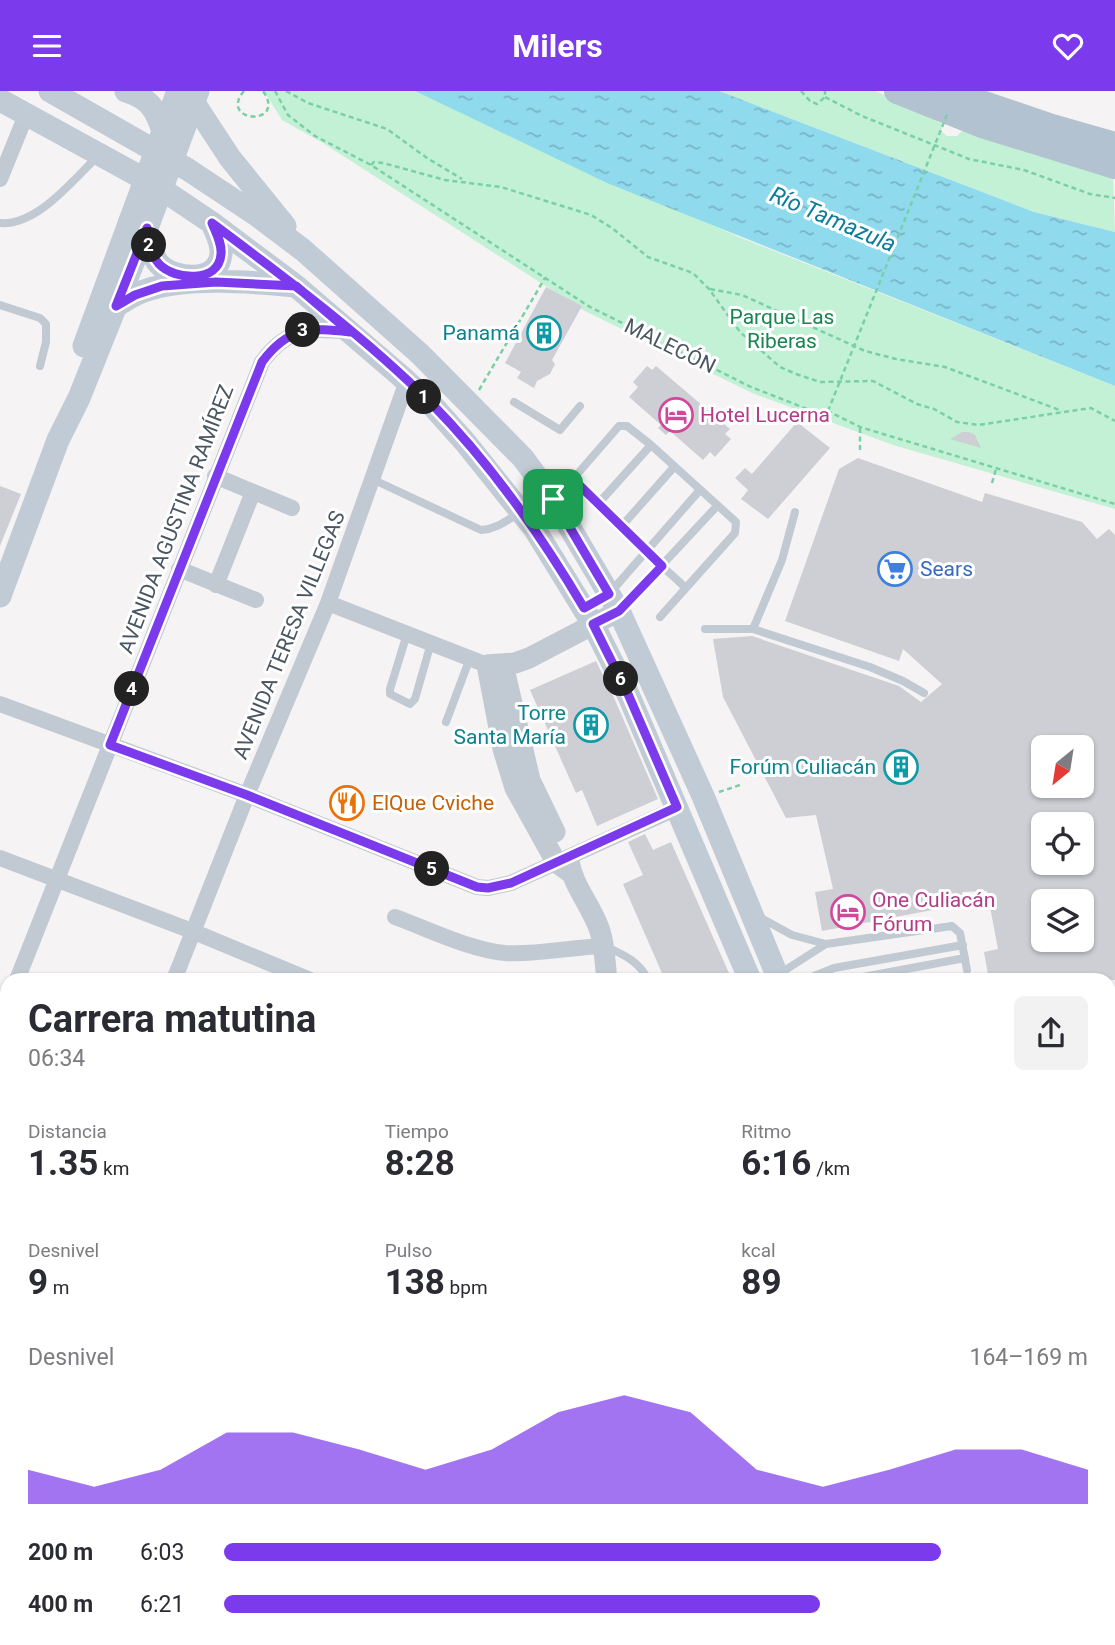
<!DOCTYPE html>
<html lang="es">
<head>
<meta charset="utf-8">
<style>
  :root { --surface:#fff; --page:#f2f2f3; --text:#2b2b33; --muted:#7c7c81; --accent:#7c3aed }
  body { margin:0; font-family:Roboto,sans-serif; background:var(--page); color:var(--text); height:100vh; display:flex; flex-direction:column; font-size:26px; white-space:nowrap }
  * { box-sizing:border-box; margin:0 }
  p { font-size:23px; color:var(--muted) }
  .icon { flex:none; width:38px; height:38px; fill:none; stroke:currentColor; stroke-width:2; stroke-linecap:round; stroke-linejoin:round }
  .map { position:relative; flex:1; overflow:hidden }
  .drawer { position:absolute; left:0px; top:882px; width:1116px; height:672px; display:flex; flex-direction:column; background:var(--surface); border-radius:21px 21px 0 0; box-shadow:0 2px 5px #0004 }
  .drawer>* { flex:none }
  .needle { width:46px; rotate:210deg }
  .controls { position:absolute; left:1031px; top:644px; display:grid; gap:14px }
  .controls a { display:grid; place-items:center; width:63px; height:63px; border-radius:10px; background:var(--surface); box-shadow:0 2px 5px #0004; font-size:35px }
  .pin { position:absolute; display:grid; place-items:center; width:60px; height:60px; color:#fff; margin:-30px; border-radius:14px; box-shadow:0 4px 10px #0006 }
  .km { position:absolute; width:35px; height:35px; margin:-18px; border-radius:50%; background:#222; color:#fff; font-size:19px; line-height:35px; text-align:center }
  .round { display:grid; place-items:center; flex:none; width:74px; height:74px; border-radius:10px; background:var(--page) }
  .overview { display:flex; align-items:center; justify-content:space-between; height:119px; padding:0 28px }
  h1 { font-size:38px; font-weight:700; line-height:52px }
  .figures { display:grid; grid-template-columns:repeat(3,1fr); gap:10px; height:119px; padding:7px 28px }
  .figures div { display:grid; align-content:center }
  .figures b { font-size:35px; font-weight:700 }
  .figures small { font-size:19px; font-weight:400 }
  .figures p { font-size:19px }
  .chart { height:196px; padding:14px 28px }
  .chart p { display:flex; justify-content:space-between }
  .chart svg { width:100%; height:126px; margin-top:7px; fill:var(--accent); opacity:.7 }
  ul { padding:0 28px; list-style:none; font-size:23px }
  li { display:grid; grid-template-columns:112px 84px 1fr; align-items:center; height:52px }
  li i { height:18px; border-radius:9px; background:var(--accent) }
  header { display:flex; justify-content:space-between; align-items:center; height:91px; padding:0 28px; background:var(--accent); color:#fff; font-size:32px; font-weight:700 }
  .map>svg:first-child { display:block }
  .park { fill:#c3f1d5 }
  .water { fill:url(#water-ripples) }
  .building { fill:#cdcfd5; fill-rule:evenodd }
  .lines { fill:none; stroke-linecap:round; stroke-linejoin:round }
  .path { stroke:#7ad0a6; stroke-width:2.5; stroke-dasharray:5 3.5; stroke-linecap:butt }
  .service { stroke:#c1cad2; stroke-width:8 }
  .minor { stroke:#c1cad2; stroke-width:16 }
  .tertiary { stroke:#c1cad2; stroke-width:21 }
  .secondary { stroke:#c1cbd6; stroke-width:23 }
  .primary { stroke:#b3c2d1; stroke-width:26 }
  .path-bridge { stroke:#7ad0a6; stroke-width:2.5; stroke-dasharray:5 3.5; stroke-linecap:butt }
  .secondary-bridge { stroke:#c1cbd6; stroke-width:23 }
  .route-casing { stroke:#fff; stroke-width:14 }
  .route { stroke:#7c3aed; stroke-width:9 }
  .labels { text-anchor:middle; stroke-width:6; stroke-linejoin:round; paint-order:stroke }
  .park-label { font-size:21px; fill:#17864f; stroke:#fff }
  .culture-label { font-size:21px; fill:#0d838f; stroke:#fff; text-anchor:end }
  .street-label { font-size:21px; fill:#4a5661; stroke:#fff }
  .hotel-label { font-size:21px; fill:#b23c85; stroke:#fff; text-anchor:start }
  .shop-label { font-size:21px; fill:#366cbe; stroke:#fff; text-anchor:start }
  .food-label { font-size:21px; fill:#c56008; stroke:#fff; text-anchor:start }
  .water-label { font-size:23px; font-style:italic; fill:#0c7c9b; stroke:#fff }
</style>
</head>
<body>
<header><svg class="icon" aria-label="menu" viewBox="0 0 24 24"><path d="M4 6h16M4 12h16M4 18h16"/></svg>Milers<svg class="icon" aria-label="heart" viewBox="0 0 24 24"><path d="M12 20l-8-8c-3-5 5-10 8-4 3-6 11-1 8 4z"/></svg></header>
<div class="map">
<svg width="1115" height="1554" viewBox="0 0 1115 1554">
  <defs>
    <pattern id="water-ripples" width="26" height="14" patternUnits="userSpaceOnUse" patternTransform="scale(1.75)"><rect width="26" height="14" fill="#90daee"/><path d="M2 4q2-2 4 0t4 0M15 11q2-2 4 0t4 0" fill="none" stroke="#78b4c4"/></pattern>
  </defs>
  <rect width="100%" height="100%" fill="#f5f3f3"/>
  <path class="park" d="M264 0H415L739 146 1115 295V418L893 354 752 302 583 219 323 52 282 29Z
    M719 0H876L941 32 942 41 947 45H957L962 40 1113 85 1115 141 1034 121Z
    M1115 1479V1554H1030L1038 1547H1110V1484Z"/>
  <path class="water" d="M415 0H719L1034 121 1115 141V295L607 92Z"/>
  <path class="building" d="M546 196 582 215 552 269 555 273 550 283 537 290 534 297 517 287 521 281 505 272Z
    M647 275 652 279 656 275 730 338 725 343 731 348 715 366 710 361 703 369 670 340 666 344 658 337 661 334 629 306 638 296 633 291Z
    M797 331 830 357 768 428 741 408 748 399 735 387 745 377 752 383Z
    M962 341H969L975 344 981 357 950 348Z
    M858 367 982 411 985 402 1082 431 1097 448 1109 438 1115 444V889H989L984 861 998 858 987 800 962 801 964 813 822 840 815 801 833 798 816 724 786 727 723 606 713 548 752 545 899 595 921 611 942 593 903 558 899 570 785 530 839 378ZM1043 656H1082V695H1043ZM1043 733H1082V772H1043ZM1043 810H1082V849H1043Z
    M0 395 21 403 0 455Z
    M596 570 615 609 658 708 597 735 582 699 576 702 530 599Z
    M645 743 653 759 671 751 732 889H665L623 793 643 784 628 751Z"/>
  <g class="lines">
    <path class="path" d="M244 0C217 32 288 36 263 0
      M275 0 288 24 315 45 371 74 590 216 751 296 815 321 828 320 860 336 1115 413
      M286 0 308 12 387 38 427 67 462 88
      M801 0 810 10 817 13 825 6V0
      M825 6 862 25 969 68 1024 79 1090 103 1115 107
      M371 74 374 71 383 72 445 89 501 96 591 124 612 137 648 166 693 182 709 198 740 241 780 276 796 283 820 291 873 290 917 313 934 318 957 331 978 334 1091 317 1115 330
      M710 198 742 204 865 260 896 268 945 276 1062 320
      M479 299 545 187
      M860 337V362
      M992 392 996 378
      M719 701 740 694
      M1110 1473 1115 1469
      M1018 1554 1026 1547
      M1102 1554 1115 1544"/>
    <path class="service" d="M0 132C37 135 73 89 98 65
      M0 214 40 227 46 233V251L40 275
      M514 311 560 339 580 315
      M372 388 481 439C496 438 506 430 519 422
      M555 406 573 388
      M597 414 651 354
      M620 437 674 376
      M585 517 609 503 699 400
      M621 518 717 415
      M660 526 735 442 736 431 651 354 627 335H619L573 388 620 437 686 497
      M705 538H753L870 576 903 590 924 602
      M753 538 782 469 795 421
      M407 543 390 598V603L410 613 415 608 431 552
      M446 631 470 567
      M761 827 792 844 826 853
      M605 855C624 864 639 870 648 889
      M779 883 826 853 952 835 960 842 967 879
      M804 889 834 877 963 854
      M847 889 965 867
      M1110 1315 1115 1310
      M889 1547 895 1554
      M434 1554 440 1547"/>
    <path class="minor" d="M0 88 26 24
      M215 385 292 417
      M179 478 256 509
      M216 494 253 401
      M328 512 487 574
      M0 613 247 704 477 796 488 797 511 792 677 717
      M0 767 192 840 310 889
      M395 826C428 838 470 859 505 862 537 864 571 856 604 855
      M17 889 262 271C287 237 309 236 349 241
      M174 889 247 704 328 512 407 290
      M0 935 7 916
      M0 1114 7 1118
      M0 1304 7 1293"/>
    <path class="tertiary" d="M503 574 530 689 555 741
      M569 770C573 796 592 815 600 840 605 856 605 873 607 889
      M571 782 556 771 515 697 503 658 487 574 515 572 529 567 619 520"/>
    <path class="secondary" d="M50 0 187 78 258 125 303 159 420 263 523 367 553 408 619 520 703 705 779 889
      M126 0C149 7 156 18 163 40
      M0 9 157 95 212 132 296 195 402 286 431 313 465 351 534 437 593 533 628 603 750 889
      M194 12 230 67 285 135
      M147 137C149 150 150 163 159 173 174 189 218 193 221 163 222 152 216 142 212 132
      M116 215C125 210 134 203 144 200 187 185 252 191 296 195
      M84 255 130 130
      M0 505 58 349 79 307 147 137
      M1110 1211 1115 1207
      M1110 1262 1115 1258
      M717 1554 725 1547
      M773 1554 781 1547"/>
    <path class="primary" d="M897 0 982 34 1115 75
      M946 0 1052 36 1115 54"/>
    <path class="path-bridge" d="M828 320 948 21"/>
    <path class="secondary-bridge" d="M130 130 178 0
      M147 137 198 0"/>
  </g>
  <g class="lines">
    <g class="route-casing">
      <path id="route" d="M553 408 609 503 584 517C541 444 491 373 431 312 365 246 287 188 212 132 216 142 222 152 221 163 219 193 174 189 159 173 150 163 149 150 147 137L116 215 135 204 162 195 216 191 296 195 350 241C310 236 288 236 262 271L110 654 247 704 477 796 488 797 511 792 677 716 628 603 593 533 619 520 662 475 573 388 553 408"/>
    </g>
    <use href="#route" class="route"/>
  </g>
  <defs>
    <g id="building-ring" transform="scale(1.75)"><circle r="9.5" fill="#fff" stroke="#0f9aa8" stroke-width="1.5"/><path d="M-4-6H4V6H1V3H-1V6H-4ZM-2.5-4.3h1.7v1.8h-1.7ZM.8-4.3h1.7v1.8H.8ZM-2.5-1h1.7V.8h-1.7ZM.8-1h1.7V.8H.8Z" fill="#0f9aa8"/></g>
    <g id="hotel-ring" transform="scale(1.75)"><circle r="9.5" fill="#fff" stroke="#d1479c" stroke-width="1.5"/><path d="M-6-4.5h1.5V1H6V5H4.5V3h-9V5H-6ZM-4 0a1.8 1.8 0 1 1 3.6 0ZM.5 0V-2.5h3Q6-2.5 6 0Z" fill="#d1479c"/></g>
    <g id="supermarket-ring" transform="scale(1.75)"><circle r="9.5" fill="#fff" stroke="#3f7fe0" stroke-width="1.5"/><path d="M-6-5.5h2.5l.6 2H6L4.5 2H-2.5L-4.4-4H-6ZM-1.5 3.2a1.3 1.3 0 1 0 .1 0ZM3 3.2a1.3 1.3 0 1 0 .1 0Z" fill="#3f7fe0"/></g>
    <g id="restaurant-ring" transform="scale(1.75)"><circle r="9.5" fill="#fff" stroke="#e8710a" stroke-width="1.5"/><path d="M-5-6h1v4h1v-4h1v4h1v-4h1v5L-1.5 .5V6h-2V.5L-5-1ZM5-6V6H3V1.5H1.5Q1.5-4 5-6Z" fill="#e8710a"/></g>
  </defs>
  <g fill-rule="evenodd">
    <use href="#building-ring" x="544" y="242"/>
    <use href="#hotel-ring" x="676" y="324"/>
    <use href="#supermarket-ring" x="895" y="478"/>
    <use href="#building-ring" x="591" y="634"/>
    <use href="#building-ring" x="901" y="676"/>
    <use href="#restaurant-ring" x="347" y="712"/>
    <use href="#hotel-ring" x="848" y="821"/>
  </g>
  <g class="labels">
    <g class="park-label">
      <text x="782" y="233">Parque Las<tspan x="782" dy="24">Riberas</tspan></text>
    </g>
    <g class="culture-label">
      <text x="520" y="249">Panamá</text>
      <text x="566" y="629">Torre<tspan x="566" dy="24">Santa María</tspan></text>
      <text x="876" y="683">Forúm Culiacán</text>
    </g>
    <g class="street-label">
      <text transform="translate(670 255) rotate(26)" y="7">MALECÓN</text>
      <text transform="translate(176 428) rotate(-69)" y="7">AVENIDA AGUSTINA RAMÍREZ</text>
      <text transform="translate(289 544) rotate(-68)" y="7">AVENIDA TERESA VILLEGAS</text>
    </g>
    <g class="hotel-label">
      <text x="700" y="331">Hotel Lucerna</text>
      <text x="872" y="816">One Culiacán<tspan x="872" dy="24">Fórum</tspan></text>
    </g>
    <g class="shop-label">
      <text x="920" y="485">Sears</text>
    </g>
    <g class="food-label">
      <text x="372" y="719">ElQue Cviche</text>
    </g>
    <g class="water-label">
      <text transform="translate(833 128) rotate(23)" y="8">Río Tamazula</text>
    </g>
  </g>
</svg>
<div class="controls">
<a><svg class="needle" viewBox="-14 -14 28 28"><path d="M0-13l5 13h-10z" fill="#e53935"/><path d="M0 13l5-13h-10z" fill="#7c7c81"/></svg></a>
<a><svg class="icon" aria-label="locate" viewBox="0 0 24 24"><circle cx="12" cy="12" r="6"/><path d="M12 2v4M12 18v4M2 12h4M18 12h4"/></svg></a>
<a><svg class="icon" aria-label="layers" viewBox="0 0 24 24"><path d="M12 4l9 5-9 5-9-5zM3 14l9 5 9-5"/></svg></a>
</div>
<div class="pin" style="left:553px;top:408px;background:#1e9e55"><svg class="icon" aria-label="arrive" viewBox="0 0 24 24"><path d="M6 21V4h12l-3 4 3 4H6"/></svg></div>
<b class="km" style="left:424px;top:306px">1</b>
<b class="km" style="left:149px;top:154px">2</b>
<b class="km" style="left:303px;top:239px">3</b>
<b class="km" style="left:132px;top:598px">4</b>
<b class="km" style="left:432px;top:778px">5</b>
<b class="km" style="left:621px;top:588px">6</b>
<section class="drawer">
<div class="overview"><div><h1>Carrera matutina</h1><p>06:34</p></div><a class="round"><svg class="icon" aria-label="share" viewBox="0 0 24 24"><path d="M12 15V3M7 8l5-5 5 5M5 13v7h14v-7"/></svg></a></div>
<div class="figures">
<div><p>Distancia</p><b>1.35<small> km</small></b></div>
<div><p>Tiempo</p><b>8:28</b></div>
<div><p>Ritmo</p><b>6:16<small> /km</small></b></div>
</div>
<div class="figures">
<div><p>Desnivel</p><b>9<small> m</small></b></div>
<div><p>Pulso</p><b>138<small> bpm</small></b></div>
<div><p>kcal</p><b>89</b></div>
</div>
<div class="chart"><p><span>Desnivel</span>164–169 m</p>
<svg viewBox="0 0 160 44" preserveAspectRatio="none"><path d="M0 44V32L10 38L20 32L30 19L40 19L50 25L60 32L70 25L80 12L90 6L100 12L110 32L120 38L130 32L140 25L150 25L160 32V44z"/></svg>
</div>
<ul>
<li><b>200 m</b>6:03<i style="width:83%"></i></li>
<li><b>400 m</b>6:21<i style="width:69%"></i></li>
</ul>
</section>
</div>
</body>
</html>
